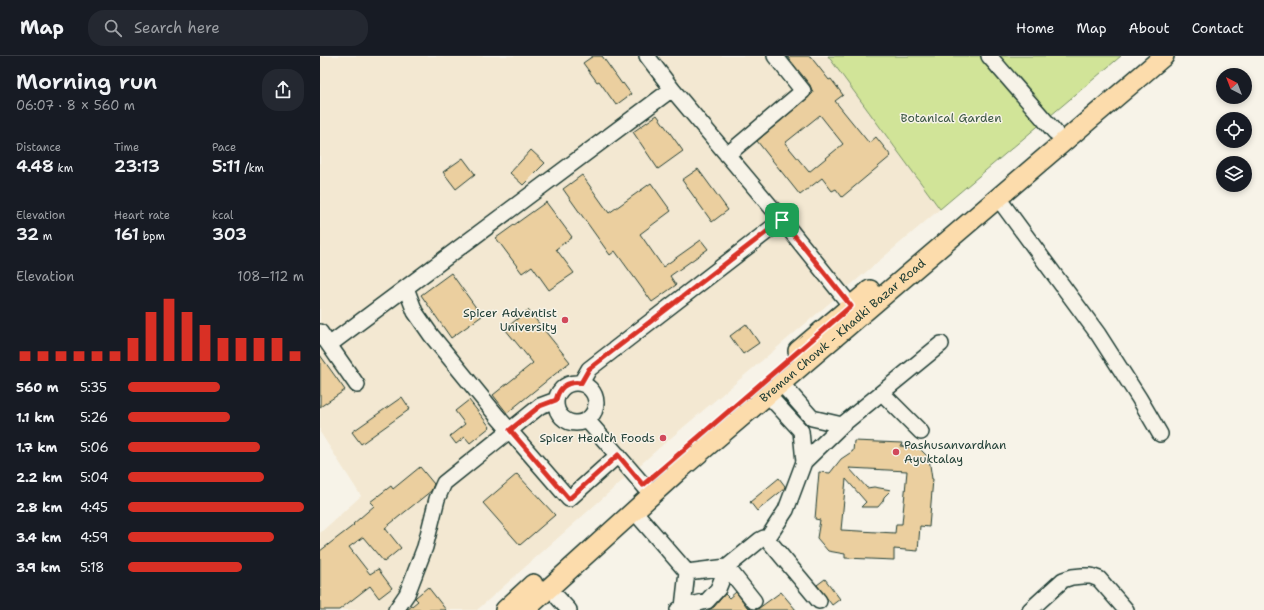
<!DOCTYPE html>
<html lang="en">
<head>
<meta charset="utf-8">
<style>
  :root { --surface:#171b24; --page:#242831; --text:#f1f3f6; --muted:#9ea1a6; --line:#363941; --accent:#d93025 }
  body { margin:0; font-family:"Shantell Sans",sans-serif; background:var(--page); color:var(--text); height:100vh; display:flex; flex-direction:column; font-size:15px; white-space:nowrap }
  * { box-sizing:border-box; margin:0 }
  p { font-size:13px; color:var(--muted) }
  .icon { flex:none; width:22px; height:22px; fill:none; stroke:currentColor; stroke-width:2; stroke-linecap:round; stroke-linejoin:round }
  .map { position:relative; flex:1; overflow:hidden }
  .details { display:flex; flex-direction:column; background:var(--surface); width:320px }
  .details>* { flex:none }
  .needle { width:26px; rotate:318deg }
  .fabs { position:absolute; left:896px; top:12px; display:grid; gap:8px }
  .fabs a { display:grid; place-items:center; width:36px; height:36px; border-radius:50%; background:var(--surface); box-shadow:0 2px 6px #0003; font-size:20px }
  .pin { position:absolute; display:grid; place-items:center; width:34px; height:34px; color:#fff; margin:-17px; border-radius:8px; box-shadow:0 2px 6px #0006 }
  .round { display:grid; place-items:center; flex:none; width:42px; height:42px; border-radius:16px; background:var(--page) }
  .overview { display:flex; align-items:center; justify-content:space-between; height:68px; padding:0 16px }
  h1 { font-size:22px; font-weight:600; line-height:30px }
  .metrics { display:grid; grid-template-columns:repeat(3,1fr); gap:6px; height:68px; padding:4px 16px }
  .metrics div { display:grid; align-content:center }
  .metrics b { font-size:17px; font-weight:600 }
  .metrics small { font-size:11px; font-weight:400 }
  .metrics p { font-size:11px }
  .chart { height:112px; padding:8px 16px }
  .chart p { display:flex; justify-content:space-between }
  .chart svg { width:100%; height:72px; margin-top:4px; stroke:var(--accent); stroke-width:6 }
  ul { padding:0 16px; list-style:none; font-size:13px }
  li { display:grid; grid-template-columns:64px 48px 1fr; align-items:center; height:30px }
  li i { height:10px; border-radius:5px; background:var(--accent) }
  header { display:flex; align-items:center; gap:24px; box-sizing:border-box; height:56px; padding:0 20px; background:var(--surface); border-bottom:1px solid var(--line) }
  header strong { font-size:19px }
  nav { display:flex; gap:22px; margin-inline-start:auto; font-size:14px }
  .search { width:280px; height:36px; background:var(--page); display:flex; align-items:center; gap:10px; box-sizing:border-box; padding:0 14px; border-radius:16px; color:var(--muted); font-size:15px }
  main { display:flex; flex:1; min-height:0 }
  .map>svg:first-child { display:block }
  .built { fill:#f3e8d2 }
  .green { fill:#d1e498; stroke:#789066 }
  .building { fill:#ebcf9f; stroke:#1f3d34; fill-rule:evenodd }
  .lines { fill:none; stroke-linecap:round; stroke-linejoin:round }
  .minor-casing { stroke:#1f3d34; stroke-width:18 }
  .major-casing { stroke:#1f3d34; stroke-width:22 }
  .minor { stroke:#f7f3e8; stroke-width:15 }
  .major { stroke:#fcdcac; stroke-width:19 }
  .route-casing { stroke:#fff; stroke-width:8 }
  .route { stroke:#d93025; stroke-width:5 }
  .poi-dot { fill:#d1495b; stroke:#f7f3e8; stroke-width:1.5 }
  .labels { text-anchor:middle; stroke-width:3; stroke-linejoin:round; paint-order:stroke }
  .park-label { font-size:12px; fill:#3a5643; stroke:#f7f3e8 }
  .poi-label { font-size:12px; fill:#1f3d34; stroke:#f7f3e8; text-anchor:end }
  .street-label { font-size:12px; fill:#1f3d34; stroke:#f7f3e8 }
</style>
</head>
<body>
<header>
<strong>Map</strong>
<div class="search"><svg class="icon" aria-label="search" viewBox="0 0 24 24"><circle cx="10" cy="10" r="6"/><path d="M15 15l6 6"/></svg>Search here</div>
<nav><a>Home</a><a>Map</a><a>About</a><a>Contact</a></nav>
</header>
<main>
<section class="details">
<div class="overview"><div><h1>Morning run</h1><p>06:07 · 8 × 560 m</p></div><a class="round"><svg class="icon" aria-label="share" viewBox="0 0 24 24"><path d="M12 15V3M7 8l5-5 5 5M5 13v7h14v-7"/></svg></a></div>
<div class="metrics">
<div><p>Distance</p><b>4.48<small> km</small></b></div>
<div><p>Time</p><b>23:13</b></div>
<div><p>Pace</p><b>5:11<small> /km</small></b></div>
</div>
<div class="metrics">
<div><p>Elevation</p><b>32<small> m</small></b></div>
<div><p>Heart rate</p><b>161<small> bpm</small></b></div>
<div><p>kcal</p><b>303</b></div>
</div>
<div class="chart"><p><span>Elevation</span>108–112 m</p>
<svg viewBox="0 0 160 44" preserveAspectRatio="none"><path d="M5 44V38M15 44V38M25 44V38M35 44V38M45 44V38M55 44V38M65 44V30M75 44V14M85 44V6M95 44V14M105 44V22M115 44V30M125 44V30M135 44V30M145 44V30M155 44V38"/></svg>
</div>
<ul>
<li><b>560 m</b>5:35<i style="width:52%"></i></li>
<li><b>1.1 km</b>5:26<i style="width:58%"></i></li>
<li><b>1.7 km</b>5:06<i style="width:75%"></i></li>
<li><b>2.2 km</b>5:04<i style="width:77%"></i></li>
<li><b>2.8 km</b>4:45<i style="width:100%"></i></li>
<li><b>3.4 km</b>4:59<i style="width:83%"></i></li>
<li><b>3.9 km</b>5:18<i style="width:65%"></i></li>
</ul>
</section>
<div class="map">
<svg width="944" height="554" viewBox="0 0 944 554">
  <rect width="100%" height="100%" fill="#f7f3e8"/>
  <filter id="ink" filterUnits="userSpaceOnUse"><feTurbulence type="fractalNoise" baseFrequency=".025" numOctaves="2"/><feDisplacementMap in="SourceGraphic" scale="8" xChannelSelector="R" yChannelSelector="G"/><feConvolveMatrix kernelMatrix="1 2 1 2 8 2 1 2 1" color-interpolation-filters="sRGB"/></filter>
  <g filter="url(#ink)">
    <path class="built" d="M0 0H508L620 153 339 392 157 554H0V477L41 440 0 376Z"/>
    <path class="green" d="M508 0H801L620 153Z"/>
    <path class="building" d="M273 0H282L302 28 303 27 311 38 296 49 279 25 277 26 263 7Z
      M467 0H490L509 24 511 23 523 39 515 45 549 87 556 81 571 100 522 141 516 133 512 135 502 122 480 139 437 85 493 37 490 29ZM500 59 523 88 489 116 465 87Z
      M337 59 363 95 338 113 313 76Z
      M211 94 225 107 203 129 190 117Z
      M143 102 155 118 136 133 123 116Z
      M378 113 408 154 392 166 362 124Z
      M262 119 289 157 331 127 351 155 320 178 343 211 381 184 388 193 350 220 356 229 332 246 295 195 290 199 243 133Z
      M226 146 252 181 236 193 254 217 229 234 212 210 202 217 176 182Z
      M131 217 162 260 131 282 101 239Z
      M208 254 250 306 187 357 173 339 213 307 185 273Z
      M426 268 439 287 423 298 410 280Z
      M0 299 25 334 0 351Z
      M82 341 90 353 41 388 32 376Z
      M149 344 170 371 150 387 145 381 136 388 130 380 145 368 135 355Z
      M534 385 582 387 581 390 600 393 609 402 612 423H613L609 471 600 470 598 495 574 493V504L525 502V498L508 495 497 482 500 464 495 463 499 416 510 417 521 403 533 395ZM529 412 587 415 582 468H576L575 477 521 474 526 423 546 446 541 451H558L563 445 564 441 571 434 554 431 547 432Z
      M100 411 114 428 111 435 65 472 81 492 64 506 43 481 29 491 50 518 58 513 72 532 59 542 50 530 19 554H0V495L34 469 33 468 54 450 50 446 71 430 73 433Z
      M197 418 235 459 200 489 163 447Z
      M459 422 465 430 464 433 437 455 430 446Z
      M505 523 520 543 512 549 497 529Z
      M108 531 126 554H87L98 545 95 542 96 541Z
      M416 536 427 551 431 554H388L394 551 405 538 409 542Z
      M461 536 476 554H435L439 552Z"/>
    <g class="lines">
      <g class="minor-casing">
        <path id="minor" d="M327 0 352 33 462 164 531 250
          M669 0 735 76
          M407 99 483 35 455 0
          M678 142 778 278 819 342 840 378
          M86 232 95 256 111 279 177 360 249 443 298 399
          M0 276 37 329
          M9 289 352 33
          M236 347a20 20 0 1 1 40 0a20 20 0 1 1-40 0Z
          M261 327 269 313 462 164
          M461 327 492 362 522 369 484 406
          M562 337 601 376
          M267 364 332 439
          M522 369 621 288
          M314 455 367 516 363 551 358 554
          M447 483 466 454 484 406 481 375 448 339
          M367 516 407 511 440 484 444 482 449 485 499 545
          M238 542 249 554
          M363 551 387 545 398 533 407 511 434 545
          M76 554 87 538 105 491 117 443 124 427 220 350 236 344
          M710 554 743 524 752 521 762 520H771L779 523 806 554"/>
      </g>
      <g class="major-casing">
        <g id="major">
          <path d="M478 295 550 234"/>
          <path d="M185 554 213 528"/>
          <path id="s1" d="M205 554 357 416 844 0"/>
        </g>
      </g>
      <use href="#minor" class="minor"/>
      <use href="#major" class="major"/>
    </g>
  </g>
  <g class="lines" filter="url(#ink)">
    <g class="route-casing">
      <path id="route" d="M462 164 531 250 323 429 298 399 249 443 190 374 220 350 236 344C239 331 248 325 261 327L269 313Z"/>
    </g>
    <use href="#route" class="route"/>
  </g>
  <g class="poi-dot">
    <circle cx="245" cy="264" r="4"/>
    <circle cx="343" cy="382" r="4"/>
    <circle cx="576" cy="396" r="4"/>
  </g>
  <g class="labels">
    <g class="park-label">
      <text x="631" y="66">Botanical Garden</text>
    </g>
    <g class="poi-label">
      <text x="237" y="261">Spicer Adventist<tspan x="237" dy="14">University</tspan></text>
      <text x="335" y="386">Spicer Health Foods</text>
      <text x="584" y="393" text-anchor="start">Pashusanvardhan<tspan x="584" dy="14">Ayuktalay</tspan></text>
    </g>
    <g class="street-label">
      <text dy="4" stroke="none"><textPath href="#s1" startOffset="423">Breman Chowk - Khadki Bazar Road</textPath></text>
    </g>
  </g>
</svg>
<div class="fabs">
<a><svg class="needle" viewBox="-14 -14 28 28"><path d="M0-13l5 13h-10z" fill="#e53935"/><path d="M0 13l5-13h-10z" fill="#9ea1a6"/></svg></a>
<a><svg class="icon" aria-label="locate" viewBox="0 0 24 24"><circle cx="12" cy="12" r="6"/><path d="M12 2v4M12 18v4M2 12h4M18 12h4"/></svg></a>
<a><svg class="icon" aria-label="layers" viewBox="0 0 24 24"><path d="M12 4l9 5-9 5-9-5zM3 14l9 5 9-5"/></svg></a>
</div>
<div class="pin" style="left:462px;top:164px;background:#1e9e55"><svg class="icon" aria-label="arrive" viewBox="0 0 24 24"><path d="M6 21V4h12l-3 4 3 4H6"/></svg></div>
</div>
</main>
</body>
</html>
